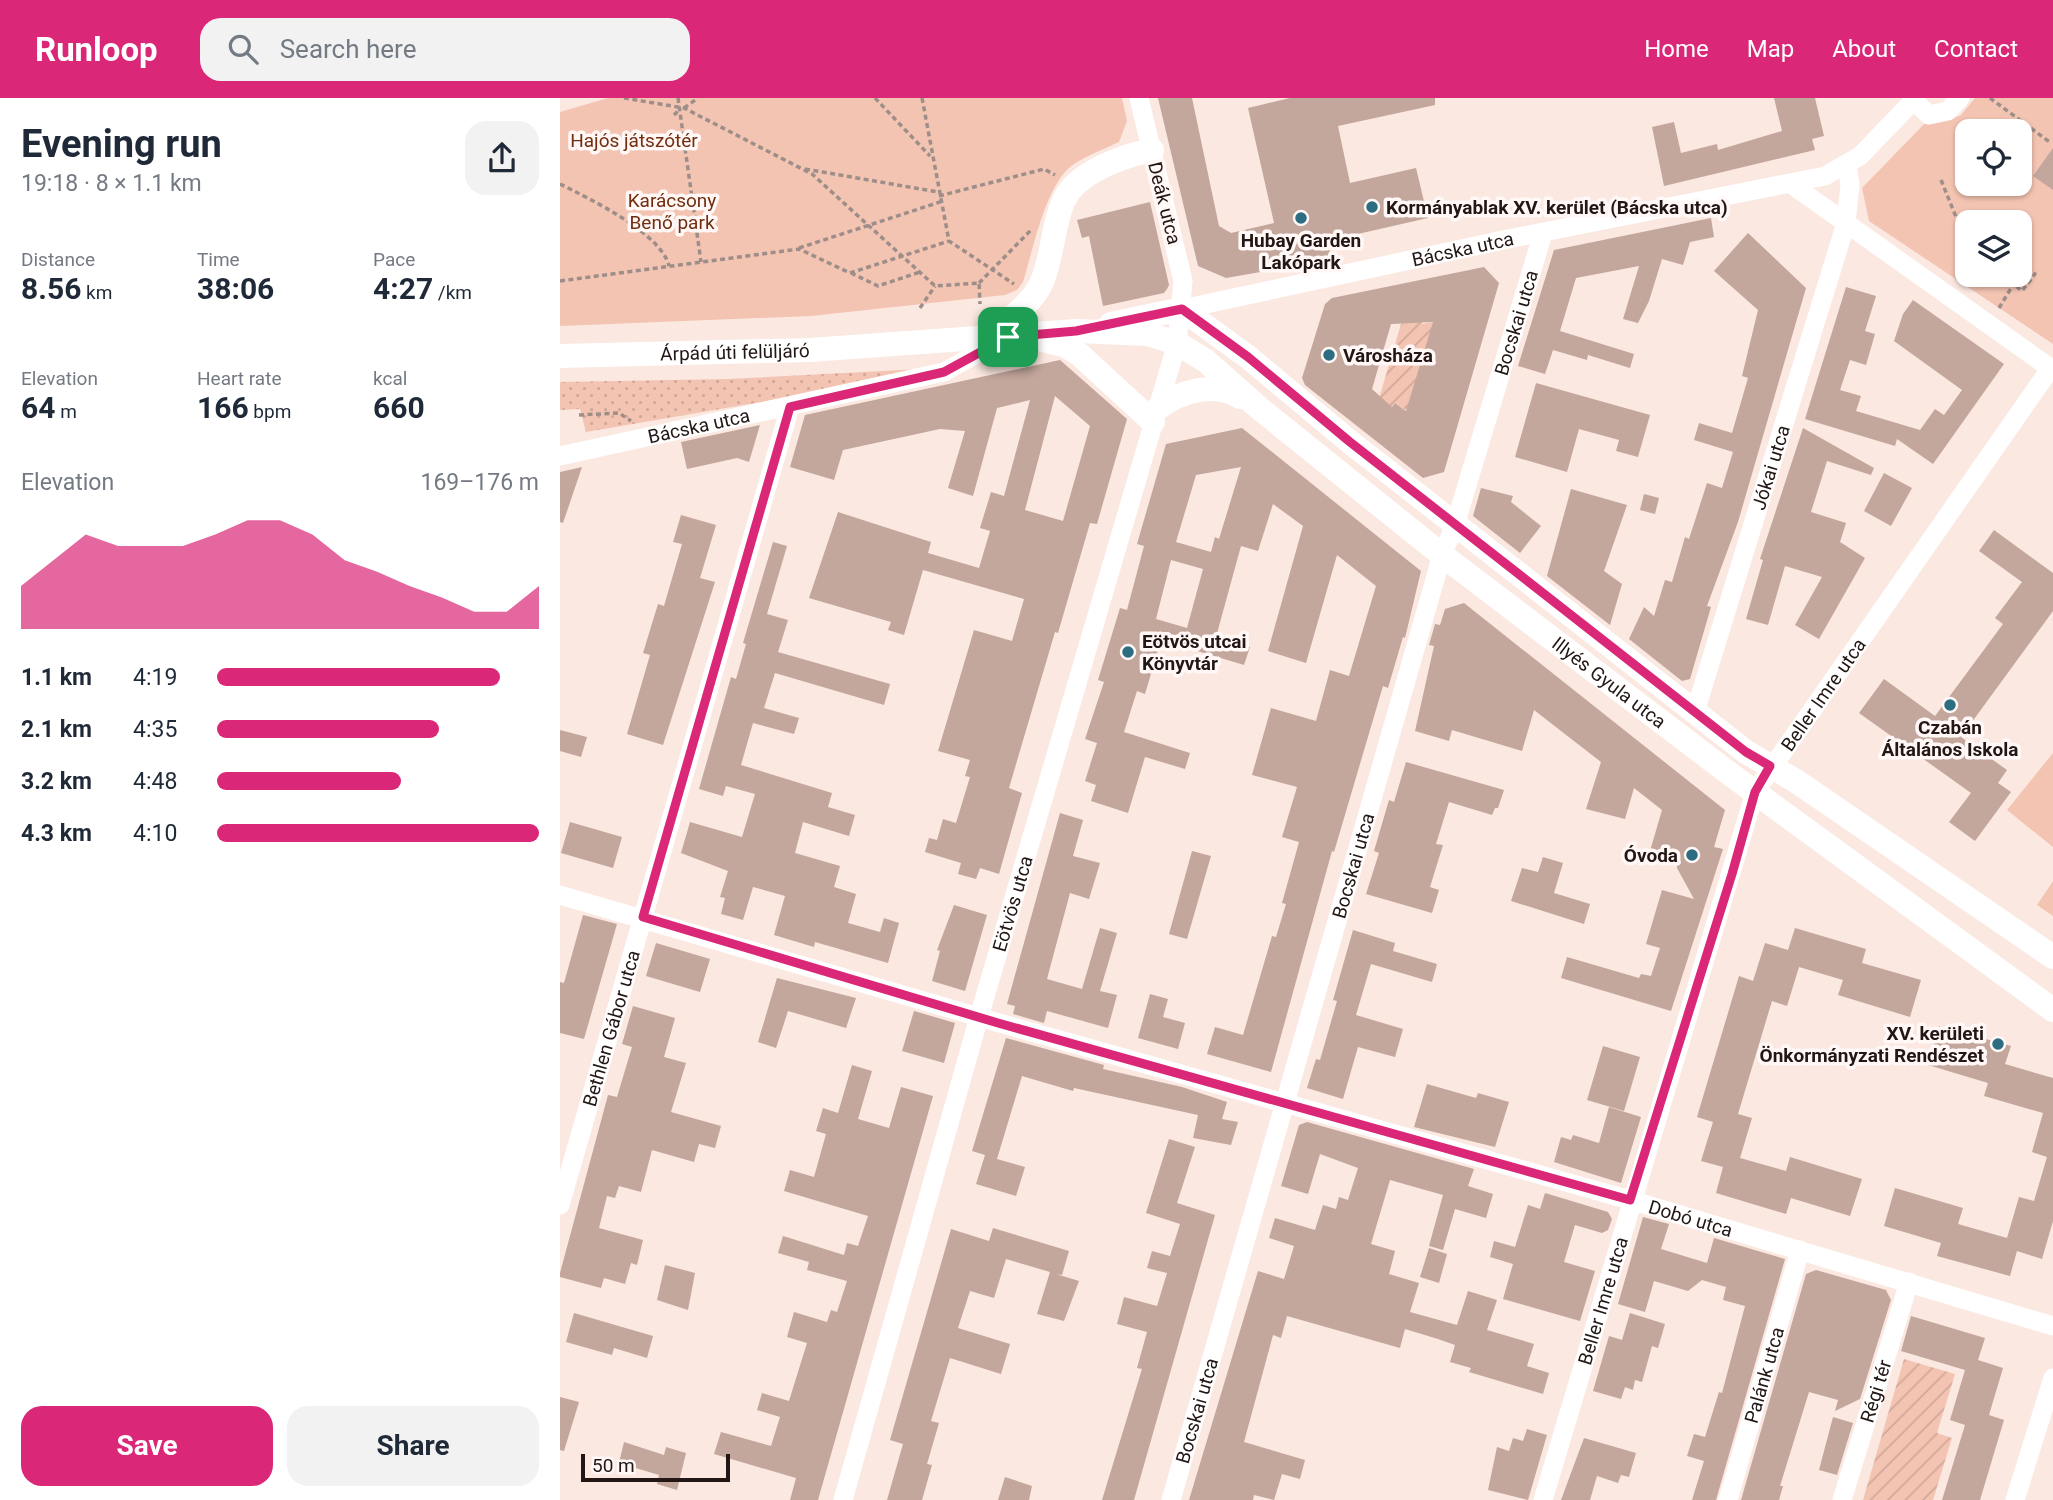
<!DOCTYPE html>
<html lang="en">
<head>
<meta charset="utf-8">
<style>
  :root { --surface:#fff; --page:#f2f2f3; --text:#1f2937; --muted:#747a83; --accent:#db2777 }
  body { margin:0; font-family:Roboto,sans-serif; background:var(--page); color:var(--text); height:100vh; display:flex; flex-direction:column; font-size:26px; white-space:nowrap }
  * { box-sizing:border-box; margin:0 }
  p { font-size:23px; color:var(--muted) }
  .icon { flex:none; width:38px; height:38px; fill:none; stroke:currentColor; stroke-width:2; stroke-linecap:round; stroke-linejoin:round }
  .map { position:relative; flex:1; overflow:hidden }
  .drawer { display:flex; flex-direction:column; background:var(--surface); width:560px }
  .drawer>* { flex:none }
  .buttons { position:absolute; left:1395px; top:21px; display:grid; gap:14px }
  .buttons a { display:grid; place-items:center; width:77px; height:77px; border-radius:14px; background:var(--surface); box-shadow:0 2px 5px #0004; font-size:35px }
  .scale { position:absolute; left:21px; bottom:18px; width:149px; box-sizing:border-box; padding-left:7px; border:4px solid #221714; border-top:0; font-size:19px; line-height:24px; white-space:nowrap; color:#221714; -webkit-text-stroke:5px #fff8f6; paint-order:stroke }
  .pin { position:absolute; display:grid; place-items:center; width:60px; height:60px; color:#fff; margin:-30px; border-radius:14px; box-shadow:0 4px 10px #0006 }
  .round { display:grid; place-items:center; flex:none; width:74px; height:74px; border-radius:21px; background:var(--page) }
  .head { display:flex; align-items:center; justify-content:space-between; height:119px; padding:0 21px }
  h1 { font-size:38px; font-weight:700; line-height:52px }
  .figures { display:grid; grid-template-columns:repeat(3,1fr); gap:10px; height:119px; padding:7px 21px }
  .figures div { display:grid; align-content:center }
  .figures b { font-size:30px; font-weight:700 }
  .figures small { font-size:19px; font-weight:400 }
  .figures p { font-size:19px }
  .chart { height:196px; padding:14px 21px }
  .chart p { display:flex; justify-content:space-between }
  .chart svg { width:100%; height:126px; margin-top:7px; fill:var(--accent); opacity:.7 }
  .cta { display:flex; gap:14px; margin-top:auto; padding:14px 21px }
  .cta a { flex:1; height:80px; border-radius:21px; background:var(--accent); color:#fff; font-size:28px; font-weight:700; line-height:80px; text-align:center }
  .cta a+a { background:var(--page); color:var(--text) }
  ul { padding:0 21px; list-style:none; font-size:23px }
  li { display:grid; grid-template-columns:112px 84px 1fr; align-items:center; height:52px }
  li i { height:18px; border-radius:9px; background:var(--accent) }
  header { display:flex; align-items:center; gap:42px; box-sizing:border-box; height:98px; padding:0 35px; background:var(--accent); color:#fff }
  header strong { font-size:33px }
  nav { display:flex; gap:38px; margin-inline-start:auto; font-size:24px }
  .search { width:490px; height:63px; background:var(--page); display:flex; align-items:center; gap:18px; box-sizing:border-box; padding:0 24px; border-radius:21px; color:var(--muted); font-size:26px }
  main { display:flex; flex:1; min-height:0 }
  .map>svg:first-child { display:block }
  .grass { fill:url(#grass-dots) }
  .park { fill:#f4c4b2; fill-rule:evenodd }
  .garden { fill:url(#garden-furrows) }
  .building { fill:#c3a69c; fill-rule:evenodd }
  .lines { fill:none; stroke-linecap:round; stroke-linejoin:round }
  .path { stroke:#9e8e89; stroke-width:3.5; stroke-dasharray:5 3.5; stroke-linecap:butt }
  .minor { stroke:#fff; stroke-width:19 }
  .major { stroke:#fff; stroke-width:24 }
  .route-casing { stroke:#fff; stroke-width:14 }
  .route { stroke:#db2777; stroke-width:9 }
  .poi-dot { fill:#2d6d82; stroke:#fff8f6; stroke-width:2.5 }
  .labels { text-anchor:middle; stroke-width:7; stroke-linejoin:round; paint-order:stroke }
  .park-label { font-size:19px; fill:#722d0f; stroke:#fff8f6 }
  .street-label { font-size:19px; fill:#221714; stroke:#fff8f6 }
  .poi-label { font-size:19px; font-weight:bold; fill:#221714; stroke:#fff8f6; text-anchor:start }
</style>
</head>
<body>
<header>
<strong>Runloop</strong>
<div class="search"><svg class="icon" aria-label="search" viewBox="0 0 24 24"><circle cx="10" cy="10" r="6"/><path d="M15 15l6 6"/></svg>Search here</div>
<nav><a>Home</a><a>Map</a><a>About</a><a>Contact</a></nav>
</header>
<main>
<section class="drawer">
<div class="head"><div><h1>Evening run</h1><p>19:18 · 8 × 1.1 km</p></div><a class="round"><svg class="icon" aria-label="share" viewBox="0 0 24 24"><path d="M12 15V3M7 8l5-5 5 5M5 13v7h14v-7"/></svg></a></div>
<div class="figures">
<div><p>Distance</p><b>8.56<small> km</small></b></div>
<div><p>Time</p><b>38:06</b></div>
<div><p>Pace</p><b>4:27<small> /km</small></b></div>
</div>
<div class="figures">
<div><p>Elevation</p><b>64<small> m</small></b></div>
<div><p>Heart rate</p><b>166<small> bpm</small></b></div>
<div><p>kcal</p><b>660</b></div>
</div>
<div class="chart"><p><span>Elevation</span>169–176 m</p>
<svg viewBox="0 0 160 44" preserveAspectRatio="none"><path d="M0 44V29L10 20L20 11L30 15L40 15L50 15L60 11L70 6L80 6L90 11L100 20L110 24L120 29L130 33L140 38L150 38L160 29V44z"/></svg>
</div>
<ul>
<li><b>1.1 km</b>4:19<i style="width:88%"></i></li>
<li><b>2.1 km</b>4:35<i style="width:69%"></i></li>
<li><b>3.2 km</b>4:48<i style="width:57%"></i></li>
<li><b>4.3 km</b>4:10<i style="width:100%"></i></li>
</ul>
<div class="cta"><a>Save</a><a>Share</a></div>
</section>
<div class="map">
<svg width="1493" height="1402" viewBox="0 0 1493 1402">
  <defs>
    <pattern id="grass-dots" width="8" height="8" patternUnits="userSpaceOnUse" patternTransform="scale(1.75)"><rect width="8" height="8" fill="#f4c4b2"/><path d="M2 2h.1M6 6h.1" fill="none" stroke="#d1a898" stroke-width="1.8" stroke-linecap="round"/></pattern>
    <pattern id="garden-furrows" width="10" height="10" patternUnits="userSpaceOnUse" patternTransform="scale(1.75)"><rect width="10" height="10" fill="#f4c4b2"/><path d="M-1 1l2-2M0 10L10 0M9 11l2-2" fill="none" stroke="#d1a898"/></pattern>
  </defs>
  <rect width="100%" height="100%" fill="#fbe8e1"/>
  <path class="grass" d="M361 271 253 295 26 334 20 311 0 312V284L168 281Z"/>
  <path class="park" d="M48 0H562L567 23 559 44C544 51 528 57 514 66 486 84 473 152 463 184L457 192 445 197 251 218 0 228V14Z
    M1415 0H1493V246L1309 123 1302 90 1367 23 1400 18ZM1407 33H1460V86H1407ZM1407 124H1460V177H1407Z
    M1493 655V749L1447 712Z
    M1493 783V818L1477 807Z"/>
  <path class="garden" d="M858 210 862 226 884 222 855 318 835 305 829 313 820 306V297L841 226 844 225 847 212Z
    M1344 1261 1395 1276 1377 1335 1392 1340 1373 1402H1303Z"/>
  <path class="building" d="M598 0H632L659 128 671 135 714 125 688 10 730 0H875V7L778 28 790 85 856 70 868 120 767 143 771 159 712 172 666 180 638 168Z
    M1214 0H1255L1264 38 1252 41 1255 52 1104 88 1092 29 1114 24 1121 55 1157 46 1158 52 1222 33Z
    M1493 50V92L1473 78Z
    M590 104 609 187 607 191 604 195 543 208 529 138 522 140 517 122Z
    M1151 120 1154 139 1130 144 1123 167 1102 161 1089 203 1078 225 1063 221 1079 168 1016 180 1000 233 1074 256 1070 270 1028 257 1027 262 993 252 985 276 958 268 994 152Z
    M1188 135 1246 190 1178 424 1147 508 1151 509 1130 581 1122 583 1069 541 1084 509 1094 518 1105 482 1112 484 1125 439 1129 441 1147 385 1162 390 1173 354 1134 342 1139 325 1172 335 1188 280 1182 278 1198 212 1154 173Z
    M924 169 939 185 884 374 863 380 745 287 742 280 765 206 772 200ZM873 224 846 313 835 305 832 309 812 291 831 226Z
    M1286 189 1316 198 1305 233 1315 236 1306 267 1290 262 1280 292 1301 298 1296 313 1360 332 1375 311 1384 317 1402 292 1334 243 1343 216 1353 202 1444 266 1373 366 1337 341 1335 348 1245 321Z
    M500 262 567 321 537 426 530 425 498 535 495 534 449 690 462 695 439 776 420 770 416 781 398 776 401 765 365 754 369 740 377 742 383 721 396 725 410 679 405 678 410 662 378 653 414 532 452 543 464 501 363 472 344 537 328 532 331 524 249 500 278 414 371 444 368 455 419 470 430 433 420 430 431 394 444 398 470 302 437 310 413 398 388 390 405 333 380 331 283 352 274 382 230 369 245 317ZM495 298 530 328 503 423 465 412Z
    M976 285 1090 317 1078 359 1056 353 1059 342 1019 331 1007 374 955 359Z
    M200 327 189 364 177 360 127 371 121 344Z
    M682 330 861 473 845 540 843 539 828 590 823 588 774 754 772 753 711 974 647 956 655 929 683 937 712 838 716 839 726 806 722 805 739 744 722 739 737 689 692 677 711 610 756 623 770 572 789 578 816 488 777 457 746 565 708 553 743 428 713 406 698 453 681 448 656 539 690 549 684 567 601 542 585 596 577 593 564 634 630 655 625 671 585 659 568 715 531 703 536 687 525 683 537 645 525 641 544 584 538 582 560 510 567 512 584 448 577 446 606 346ZM681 369 659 441 655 439 651 454 616 444 636 377ZM611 462 643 471 627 530 596 521Z
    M1243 330 1314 370 1311 377 1267 363 1251 414 1286 425 1280 444 1305 460 1259 541 1235 527 1262 479 1225 468 1208 527 1186 521 1203 462 1200 461Z
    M22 369 3 425 0 424V374Z
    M1324 375 1352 390 1331 428 1304 413Z
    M921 390 953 398 951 404 981 428 960 455 913 418Z
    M1011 391 1067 407 1044 473 1062 486 1050 527 987 478Z
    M1084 396 1099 400 1095 416 1080 412Z
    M121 417 156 427 140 480 155 484 103 647 67 636 90 557 83 555 98 506 104 508 122 446 113 444Z
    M1434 432 1493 475V513L1401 639 1447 672 1438 685 1451 694 1415 743 1389 724 1411 695 1299 615 1324 581 1375 618 1443 526 1435 520 1462 484 1419 453Z
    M213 444 227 448 207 516 228 522 218 554 330 586 324 607 215 575 204 610 239 620 234 636 193 625 181 667 272 695 268 709 295 717 289 738 243 724 235 755 280 768 274 789 296 796 288 825 320 834 324 820 339 825 328 865 255 844 254 849 214 837 225 798 193 789 183 822 161 816 165 800 160 799 168 773 121 755 130 724 182 739 195 696 166 688 163 698 139 691 171 579 176 581 186 546 183 545Z
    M904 505 1165 712 1154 749 1163 751 1111 913 1001 880 1007 859 1079 880 1081 876 1091 878 1100 850 1086 846 1102 792 1134 801 1117 770V761L1090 753 1102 712 1074 690 1065 721 1026 711 1041 664 974 612 962 653 892 632 889 643 855 633 874 548 869 547 875 526 880 527 885 511Z
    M0 632 27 639 21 659 0 653Z
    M846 664 944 692 938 710H935L932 717 889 704 876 746 883 747 870 789 879 792 872 815 806 796 819 755 814 753 829 702 834 704Z
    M500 715 523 722 513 758 540 765 529 801 510 795 487 881 522 891 540 830 557 835 540 893 557 897 548 930 487 913 484 925 453 916 455 908 447 906Z
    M10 724 62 739 53 770 1 755Z
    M632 753 651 758 627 841 609 836Z
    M983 759 1003 765 994 795 1030 806 1024 826 951 803 962 770 978 774Z
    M394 807 427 817 405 893 372 883 380 853 377 852Z
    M23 817 57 826 24 941 0 935V884L4 885Z
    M1235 830 1306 851 1302 865 1361 882 1350 919 1278 897 1283 882 1239 869 1227 908 1212 903 1178 1016 1192 1020 1180 1060 1226 1073 1230 1059 1302 1081 1290 1118 1231 1100 1226 1116 1156 1095 1163 1069 1141 1063 1153 1024 1137 1019 1179 878 1193 883 1205 845 1228 852Z
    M793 832 835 845 833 853 877 866 872 884 811 866 796 917 843 931 835 959 798 949 783 1001 747 990 756 961 760 962 777 903 773 902Z
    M96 845 150 861 140 894 86 878Z
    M217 880 296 900 286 930 228 913 216 950 198 944Z
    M590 896 608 901 603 919 625 925 618 951 578 940Z
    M73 908 115 920 104 959 126 965 111 1014 161 1028 155 1050 139 1046 134 1064 92 1052 81 1094 59 1088 55 1100 47 1098 39 1130 83 1142 77 1167 71 1165 65 1186 44 1180 41 1190 0 1179V1175L48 997 57 999 72 949 62 946Z
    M354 913 395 925 384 965 342 953Z
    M1379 928 1451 948 1445 966 1493 980V1123L1482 1161 1457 1153 1450 1178 1377 1158 1381 1145 1324 1128 1335 1090 1403 1110 1398 1126 1447 1140 1459 1099 1474 1103 1487 1059 1472 1054 1483 1015 1424 998 1428 985 1368 967Z
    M446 940 544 967 543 971 622 989 667 1004 662 1021 678 1024 671 1047 633 1040 638 1017 514 990 513 993 462 978 437 1061 465 1069 456 1098 416 1086 425 1057 412 1053Z
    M1043 948 1080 959 1064 1013 1027 1002Z
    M292 967 312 973 298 1021 329 1030 341 989 373 998 258 1402H230L236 1380 154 1356 161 1334 211 1348 220 1319 197 1312 202 1295 229 1303 247 1245 227 1239 234 1214 267 1224 271 1212 277 1214 287 1183 247 1172 249 1164 218 1155 223 1138 284 1157 287 1145 298 1148 308 1118 224 1093 230 1072 254 1079 266 1036 256 1033 263 1010 278 1015Z
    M867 986 916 1000 918 995 949 1004 935 1049 854 1029Z
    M1049 1009 1081 1019 1061 1085 994 1064 1001 1039 1011 1042 1013 1037 1039 1045Z
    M747 1024 914 1071 908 1088 933 1096 926 1120 895 1111 883 1152 869 1148 883 1097 830 1082 811 1146 835 1153 829 1176 859 1185 850 1214 897 1227 908 1193 937 1202 927 1232 974 1246 967 1268 989 1275 983 1296 909 1274 911 1270 890 1264 895 1247 878 1241 845 1231 840 1250 727 1218 721 1240 713 1237 684 1344 745 1362 740 1381 722 1376 714 1402 694 1397 693 1402H629L698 1173 724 1181 734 1148 709 1140 715 1120 755 1132 763 1107 776 1111 779 1099 788 1102 798 1070 760 1056 748 1096 721 1088 739 1027Z
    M609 1041 635 1049 617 1105 655 1117 574 1402H542L582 1271 577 1270 587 1234 557 1226 564 1199 597 1208 607 1175 587 1170 592 1153 610 1158 620 1126 586 1115Z
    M985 1095 1048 1114 1052 1121 1048 1132 1042 1135 1015 1127 1004 1164 1035 1173 1020 1223 943 1201 953 1166 930 1159 934 1143 955 1149 968 1107 980 1111Z
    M1083 1119 1109 1126 1101 1151 1147 1165 1154 1140 1225 1161 1156 1402H1132L1144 1363 1127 1358 1134 1336 1145 1339 1159 1294 1162 1295 1185 1208 1163 1202 1166 1189 1142 1182 1128 1193 1094 1183 1085 1214 1058 1206Z
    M433 1130 509 1153 502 1177 496 1176 519 1183 504 1223 477 1216 490 1174 446 1161 434 1200 410 1193 398 1230 450 1246 441 1276 390 1260 371 1323 379 1325 367 1366 372 1367 362 1402H327L343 1346 330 1342 391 1131 429 1143Z
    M869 1150 887 1156 879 1185 860 1179Z
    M105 1167 135 1175 128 1212 97 1202Z
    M1256 1172 1326 1192 1331 1202 1300 1301 1275 1313 1278 1302 1249 1294 1220 1388H1223L1219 1402H1181L1246 1176Z
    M14 1215 93 1238 87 1260 54 1250 52 1257 6 1244Z
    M1070 1215 1105 1226 1098 1250 1092 1248 1082 1284 1075 1282 1073 1292 1065 1289 1061 1301 1033 1293 1049 1238 1062 1242Z
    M1351 1218 1425 1240 1418 1262 1443 1270 1429 1317 1444 1322 1420 1402H1382L1405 1327 1390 1322 1405 1272 1341 1253Z
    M0 1299 19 1304 4 1353 0 1352Z
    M1273 1319 1293 1325 1277 1377 1259 1372Z
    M967 1331 987 1337 968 1402 928 1392 937 1349 949 1353 953 1340 963 1343Z
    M1024 1340 1076 1355 1069 1379 1061 1377 1058 1385 1037 1378 1030 1402H1001Z
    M64 1344 104 1357 106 1349 126 1355 117 1392 97 1386 99 1377 59 1365Z
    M445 1379 472 1388 469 1402H438Z"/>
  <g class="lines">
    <path class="path" d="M64 0 124 10 252 76 375 188 419 185 420 206
      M118 0 141 164
      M315 0 370 58
      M362 0 389 143 454 186
      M1430 0 1491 45
      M124 10 138 0
      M114 17 120 11
      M245 71 378 94
      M1381 82 1407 146
      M0 86C30 101 101 135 109 168
      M379 98 484 71 495 77
      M239 150 380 104
      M291 175 318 188 360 174
      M1419 177 1421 180
      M1450 177 1447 181 1462 193 1475 176 1460 166
      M0 183 239 151 290 175 389 143
      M419 185 471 132
      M360 210 375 188
      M1439 210 1453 187
      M19 317 59 315 71 323"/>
    <g class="minor">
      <path d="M1353 2 1369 17 1388 13 1400 0"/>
      <path d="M1287 66 1290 87 1286 125 1493 272"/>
      <path id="s1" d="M622 211 948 141 1265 78 1300 58 1356 0"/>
      <path id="s2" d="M0 358 384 274 447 239"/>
      <path id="s3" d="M1135 614 1286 125 1231 86"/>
      <path id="s4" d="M0 797 443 926 1070 1102 1493 1228"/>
      <path id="s5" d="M0 1107 230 309"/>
      <path id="s6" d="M283 1402 419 919 617 245 623 183 579 0"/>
      <path id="s7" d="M611 1402 882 457 895 427 983 135"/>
      <path id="s8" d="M983 1402 1195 694 1490 271"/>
      <path id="s9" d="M1168 1402 1240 1152"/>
      <path id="s10" d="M1282 1402 1349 1184"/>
      <path d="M1455 1402 1493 1280"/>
    </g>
    <g class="major">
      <path d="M551 226 622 211 688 259 790 344 1186 654 1236 683 1493 859"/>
      <path d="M427 240C444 225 471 207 481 186 493 160 492 128 504 102 517 74 563 58 592 52"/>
      <path d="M479 241 506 248 519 256 593 324"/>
      <path id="s11" d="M0 258 250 252 516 233 588 236 617 245 646 263 699 310 882 457 1170 676 1493 912"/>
      <path d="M597 311C620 293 654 283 680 299"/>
    </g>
  </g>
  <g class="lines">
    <g class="route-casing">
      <path id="route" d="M622 211 688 259 790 344 1186 654 1210 668 1195 694 1172 776 1070 1102 438 925 83 819 230 309 384 274 448 239 516 233Z"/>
    </g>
    <use href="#route" class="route"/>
  </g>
  <g class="poi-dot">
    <circle cx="812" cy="109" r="7"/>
    <circle cx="741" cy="120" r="7"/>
    <circle cx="769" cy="257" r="7"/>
    <circle cx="568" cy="554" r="7"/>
    <circle cx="1390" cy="607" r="7"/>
    <circle cx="1132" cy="757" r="7"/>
    <circle cx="1438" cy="946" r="7"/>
  </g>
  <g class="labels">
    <g class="park-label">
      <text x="74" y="49">Hajós játszótér</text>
      <text x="112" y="109">Karácsony<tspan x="112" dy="22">Benő park</tspan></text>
    </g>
    <g class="street-label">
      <text transform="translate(605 105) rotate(76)" y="7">Deák utca</text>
      <text dy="7" stroke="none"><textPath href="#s1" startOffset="287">Bácska utca</textPath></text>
      <text dy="7" stroke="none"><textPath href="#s7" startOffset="1227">Bocskai utca</textPath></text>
      <text dy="7" stroke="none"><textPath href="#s11" startOffset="175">Árpád úti felüljáró</textPath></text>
      <text dy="7" stroke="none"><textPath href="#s2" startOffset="142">Bácska utca</textPath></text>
      <text dy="7" stroke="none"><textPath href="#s3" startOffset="256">Jókai utca</textPath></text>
      <text dy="7" stroke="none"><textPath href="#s11" startOffset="1169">Illyés Gyula utca</textPath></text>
      <text dy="7" stroke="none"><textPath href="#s8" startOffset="858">Beller Imre utca</textPath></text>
      <text dy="7" stroke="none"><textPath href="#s7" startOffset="660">Bocskai utca</textPath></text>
      <text dy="7" stroke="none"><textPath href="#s6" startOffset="620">Eötvös utca</textPath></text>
      <text dy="7" stroke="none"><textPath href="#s5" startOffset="184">Bethlen Gábor utca</textPath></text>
      <text dy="7" stroke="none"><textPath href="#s4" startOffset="1176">Dobó utca</textPath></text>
      <text dy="7" stroke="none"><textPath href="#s8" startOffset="208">Beller Imre utca</textPath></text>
      <text dy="7" stroke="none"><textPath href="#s9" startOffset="130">Palánk utca</textPath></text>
      <text dy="7" stroke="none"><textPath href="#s10" startOffset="114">Régi tér</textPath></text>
      <text dy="7" stroke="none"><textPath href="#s7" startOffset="93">Bocskai utca</textPath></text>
    </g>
    <g class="poi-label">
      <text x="826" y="116">Kormányablak XV. kerület (Bácska utca)</text>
      <text x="741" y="149" text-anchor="middle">Hubay Garden<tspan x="741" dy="22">Lakópark</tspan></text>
      <text x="783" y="264">Városháza</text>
      <text x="582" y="550">Eötvös utcai<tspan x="582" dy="22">Könyvtár</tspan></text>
      <text x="1390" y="636" text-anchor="middle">Czabán<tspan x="1390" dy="22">Általános Iskola</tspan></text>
      <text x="1118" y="764" text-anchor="end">Óvoda</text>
      <text x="1424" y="942" text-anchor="end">XV. kerületi<tspan x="1424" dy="22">Önkormányzati Rendészet</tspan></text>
    </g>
  </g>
</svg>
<div class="buttons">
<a><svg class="icon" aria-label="locate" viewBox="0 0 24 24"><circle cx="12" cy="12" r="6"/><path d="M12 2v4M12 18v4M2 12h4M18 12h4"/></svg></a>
<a><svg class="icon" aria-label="layers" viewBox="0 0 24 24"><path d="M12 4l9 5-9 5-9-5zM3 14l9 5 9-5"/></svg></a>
</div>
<div class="scale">50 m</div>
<div class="pin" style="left:448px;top:239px;background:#1e9e55"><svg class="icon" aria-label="arrive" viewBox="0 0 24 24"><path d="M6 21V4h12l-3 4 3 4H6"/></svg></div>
</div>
</main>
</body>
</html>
